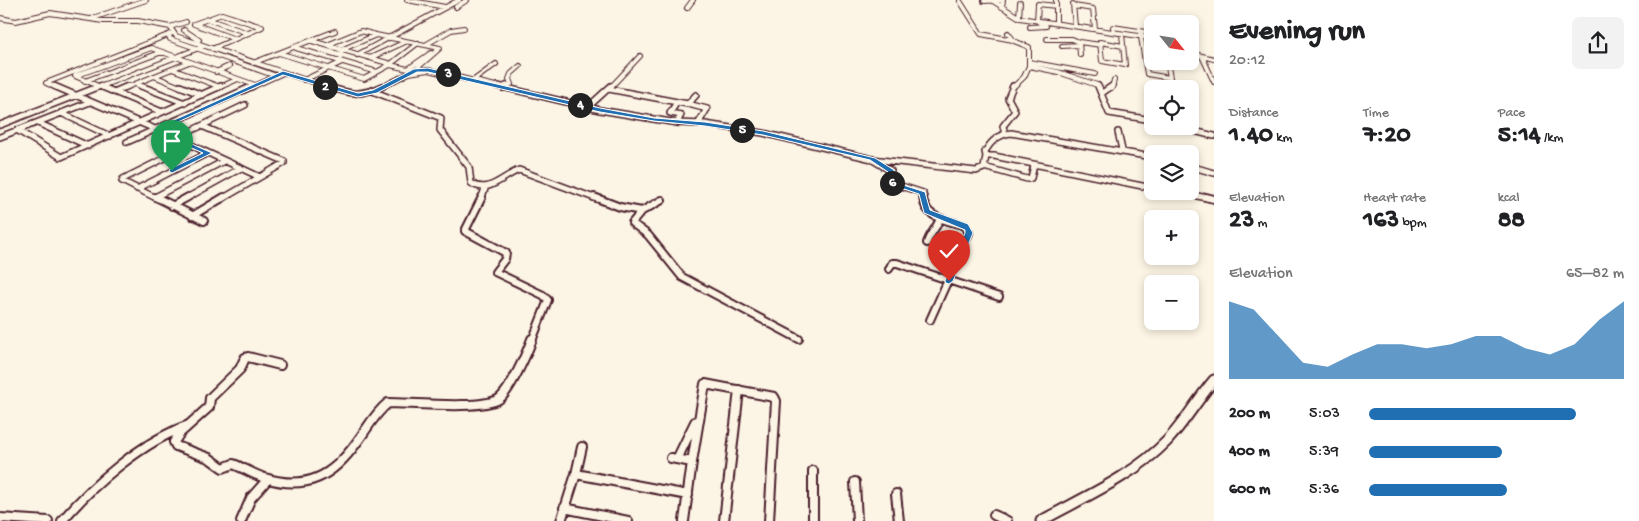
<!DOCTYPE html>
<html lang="en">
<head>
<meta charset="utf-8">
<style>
  :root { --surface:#fff; --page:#f2f2f2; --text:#202124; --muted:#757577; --accent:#1f6fb2 }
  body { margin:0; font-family:"Gochi Hand",sans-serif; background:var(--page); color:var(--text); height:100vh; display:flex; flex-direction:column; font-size:19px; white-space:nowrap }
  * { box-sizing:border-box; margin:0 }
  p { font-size:16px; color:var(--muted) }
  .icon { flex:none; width:28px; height:28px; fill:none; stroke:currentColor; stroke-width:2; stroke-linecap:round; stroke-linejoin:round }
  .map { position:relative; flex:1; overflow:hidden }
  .details { display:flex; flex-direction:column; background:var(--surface); width:425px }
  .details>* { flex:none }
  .needle { width:32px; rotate:120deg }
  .controls { position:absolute; left:1144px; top:15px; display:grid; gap:10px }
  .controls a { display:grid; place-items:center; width:55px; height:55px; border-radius:8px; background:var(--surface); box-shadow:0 2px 8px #0003; font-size:25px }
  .pin { position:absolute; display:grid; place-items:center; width:42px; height:42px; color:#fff; margin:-51px -21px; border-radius:50% 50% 50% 0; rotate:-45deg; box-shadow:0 0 5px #0007 }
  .pin .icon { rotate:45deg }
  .km { position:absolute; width:25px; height:25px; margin:-12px; border-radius:50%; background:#222; color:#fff; font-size:14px; line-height:25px; text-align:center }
  .round { display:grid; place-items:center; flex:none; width:52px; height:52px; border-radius:8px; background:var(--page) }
  .headline { display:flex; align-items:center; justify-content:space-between; height:85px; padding:0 15px }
  h1 { font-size:28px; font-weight:700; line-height:38px }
  .metrics { display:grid; grid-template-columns:repeat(3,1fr); gap:8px; height:85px; padding:5px 15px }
  .metrics div { display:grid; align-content:center }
  .metrics b { font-size:25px; font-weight:700 }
  .metrics small { font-size:14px; font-weight:400 }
  .metrics p { font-size:14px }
  .chart { height:140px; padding:10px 15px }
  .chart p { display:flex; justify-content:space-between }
  .chart svg { width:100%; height:90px; margin-top:5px; fill:var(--accent); opacity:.7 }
  ul { padding:0 15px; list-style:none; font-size:16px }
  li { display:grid; grid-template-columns:80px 60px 1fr; align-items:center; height:38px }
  li i { height:12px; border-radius:6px; background:var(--accent) }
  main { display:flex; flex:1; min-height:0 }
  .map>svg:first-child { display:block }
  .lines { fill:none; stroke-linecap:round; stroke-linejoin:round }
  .minor-far3-casing { stroke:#4a1f2b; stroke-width:6 }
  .minor-far2-casing { stroke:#4a1f2b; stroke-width:8 }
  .minor-far1-casing { stroke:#4a1f2b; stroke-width:10 }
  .minor-casing { stroke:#4a1f2b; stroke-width:12 }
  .tertiary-casing { stroke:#4a1f2b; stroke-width:13 }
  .minor-far3 { stroke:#fcf5e5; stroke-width:4 }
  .minor-far2 { stroke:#fcf5e5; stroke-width:5 }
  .minor-far1 { stroke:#fcf5e5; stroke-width:6 }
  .minor { stroke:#fcf5e5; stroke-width:8 }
  .tertiary { stroke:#fcf5e5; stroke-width:9 }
  .route { fill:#1f6fb2; stroke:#fff }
</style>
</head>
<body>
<main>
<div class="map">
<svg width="1214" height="521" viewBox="0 0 1214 521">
  <rect width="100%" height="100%" fill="#fcf5e5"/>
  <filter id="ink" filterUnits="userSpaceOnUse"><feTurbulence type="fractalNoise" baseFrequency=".02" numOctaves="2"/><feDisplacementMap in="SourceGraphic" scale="10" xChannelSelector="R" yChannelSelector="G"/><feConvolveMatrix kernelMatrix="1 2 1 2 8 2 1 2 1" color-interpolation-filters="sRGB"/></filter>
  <g filter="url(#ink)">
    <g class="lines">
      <g class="minor-far3-casing">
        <path id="minor-far3" d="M407 0 445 7
          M1056 0V23
          M960 1 981 34 1013 40
          M984 1 1003 0 1002 7
          M993 1 1020 18 1152 38
          M1073 4 1075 26
          M1074 6 1093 9 1095 29
          M456 7 467 0
          M687 8 693 0
          M222 14 262 27 235 39 194 24Z
          M1019 17 1020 3
          M0 18 16 21 50 13 103 21H138L170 27 176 36 330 88
          M93 18 146 0
          M207 19 248 33
          M1046 26 1037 21 1038 4 1056 6
          M170 27 186 22
          M1030 27 1046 26
          M184 30 199 40
          M1140 31 1147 74 1170 78 1167 61
          M1114 32 1113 27 1152 33
          M1008 33 1014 41 1029 47V66L1058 72 1097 85 1100 88
          M1122 34 1125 65 1102 61 1100 42 1123 46
          M169 35 170 39 276 76
          M1047 39H1072L1079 42
          M312 41 391 64
          M427 44 451 30 464 28
          M327 45 361 31 376 35
          M1062 46 1079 45
          M296 48 377 72
          M212 49 235 39
          M341 50 376 35 440 48 416 69
          M279 53 364 79 388 66 418 43
          M1190 53 1214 59
          M357 55 459 0
          M1080 55 1079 42 1101 45
          M1202 56 1214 82
          M370 58 405 42
          M1029 62 1095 74
          M253 63 335 31
          M390 65 408 69 431 53
          M172 69 220 87
          M216 72 229 66
          M154 76 183 88
          M304 80 342 62
          M474 80 496 64
          M85 81 162 52
          M135 84 145 88
          M57 88 46 83 173 33
          M97 88 204 46
          M103 88 75 76 151 48 255 85
          M125 88 189 62
          M218 88 238 79
          M250 88 283 73
          M380 88 409 73 428 70 504 88
          M504 88 511 84 509 79 511 74 520 66
          M610 88 640 56
          M1012 88 1024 77 1029 66
          M1112 88 1114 80"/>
      </g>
      <g class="minor-far2-casing">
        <path id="minor-far2" d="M54 86 176 138 260 177 222 199
          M100 86 162 112
          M141 86 185 103
          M180 86 202 95
          M326 86C350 94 359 97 383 86
          M498 86 600 110 677 123 705 124 763 133 872 159 976 171 984 168 986 156H994L1152 188
          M1098 86 1109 113 1152 120
          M503 88 506 86
          M609 89 677 102
          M114 92 128 86
          M375 92 441 118 440 130 469 167 471 183C488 195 503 176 519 170L597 199
          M1102 93 1112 86
          M688 104 707 109 698 124
          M588 107 611 86
          M61 113 110 136
          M38 123 88 146
          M677 123 681 115 670 113 677 102 688 104 696 95
          M0 125 100 86
          M202 126 284 161V163L260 177
          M1174 126 1214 136
          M17 130 61 157 221 86
          M1118 132 1122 150
          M1005 134 1003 126 1015 111 1008 98 1013 86
          M0 137 90 102
          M176 138 245 105
          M127 142 253 86
          M986 156 985 152C991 141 998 135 1011 133L1152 157
          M873 160 891 171 889 180 892 183 923 193V199
          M1190 166 1214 173
          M984 167 1027 179 1031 178 1034 165
          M137 189 208 153
          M1173 191 1212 199
          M155 197 224 161
          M158 199 122 181 123 179 191 145
          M185 199 241 168
          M481 199 485 189"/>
      </g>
      <g class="minor-far1-casing">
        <path id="minor-far1" d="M156 197 204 221
          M482 197 465 231 506 253 505 259 495 272 543 295 548 300 532 341
          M594 197 620 207 642 211
          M923 197C924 219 948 220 965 226L969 233 930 320
          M1206 197 1214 199
          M662 200 642 211 632 223 648 235 682 277 799 339
          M172 206 188 197
          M192 216 224 197
          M927 243C930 233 937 228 940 218
          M889 269 892 263H897L999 297"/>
      </g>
      <g class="minor-casing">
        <path id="minor" d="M280 365 248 357 245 358 240 369 210 398 209 407 180 433 174 442 176 446 209 458 223 468 233 464C244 468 254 475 265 478 307 491 333 476 357 442 367 429 375 413 388 403 411 403 482 410 499 399 510 391 527 353 532 339
          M671 458 692 462 705 384 774 397 776 401 769 521
          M677 459 695 422
          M813 471V521
          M576 474 688 495
          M855 482 857 521
          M896 494 899 521
          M564 508 628 521
          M994 515 1007 521
          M0 518 48 521
          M62 521C93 484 143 441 189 425
          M241 521 251 498 268 479
          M561 521 576 474 582 447
          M684 521 692 462
          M724 521 739 390"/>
      </g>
      <g class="tertiary-casing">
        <path id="tertiary" d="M1041 521C1084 497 1132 477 1167 441 1185 422 1197 400 1214 380"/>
      </g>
      <use href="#minor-far3" class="minor-far3"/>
      <use href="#minor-far2" class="minor-far2"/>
      <use href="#minor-far1" class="minor-far1"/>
      <use href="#minor" class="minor"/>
      <use href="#tertiary" class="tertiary"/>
    </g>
  </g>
  <path class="route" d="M428 68 600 108 654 118 705 122 763 131 875 158 894 170V182L925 192 930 210 968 224 973 233 953 281 949 284 946 283 945 281 965 233V230L924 213 919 194 889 184 886 180 888 172 870 160 763 135 705 126 654 121 600 112 428 72H417L377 93 358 97 283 75 160 130 212 153 172 173 169 171 170 169 203 153 152 130 283 71 358 93 373 90 414 69Z"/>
</svg>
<div class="controls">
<a><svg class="needle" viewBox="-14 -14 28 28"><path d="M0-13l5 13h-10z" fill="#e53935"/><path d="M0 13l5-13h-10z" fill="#757577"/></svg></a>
<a><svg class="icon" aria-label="locate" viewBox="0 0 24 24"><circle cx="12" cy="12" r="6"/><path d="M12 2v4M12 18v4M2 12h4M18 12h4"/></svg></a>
<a><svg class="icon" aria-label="layers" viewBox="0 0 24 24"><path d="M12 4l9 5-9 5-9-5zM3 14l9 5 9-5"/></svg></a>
<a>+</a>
<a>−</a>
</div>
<div class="pin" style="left:172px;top:171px;background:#1e9e55"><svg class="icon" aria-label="arrive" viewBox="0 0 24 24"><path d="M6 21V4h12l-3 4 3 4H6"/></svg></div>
<div class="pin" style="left:949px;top:281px;background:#d93025"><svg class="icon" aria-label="check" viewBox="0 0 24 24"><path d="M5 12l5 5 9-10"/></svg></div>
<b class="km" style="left:325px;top:87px">2</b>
<b class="km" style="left:448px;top:74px">3</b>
<b class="km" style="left:580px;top:105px">4</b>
<b class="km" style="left:742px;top:130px">5</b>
<b class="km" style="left:892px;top:183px">6</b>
</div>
<section class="details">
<div class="headline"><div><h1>Evening run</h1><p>20:12</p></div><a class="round"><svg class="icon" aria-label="share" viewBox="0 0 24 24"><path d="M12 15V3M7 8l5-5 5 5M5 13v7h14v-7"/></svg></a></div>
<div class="metrics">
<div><p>Distance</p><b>1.40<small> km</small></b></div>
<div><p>Time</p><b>7:20</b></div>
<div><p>Pace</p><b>5:14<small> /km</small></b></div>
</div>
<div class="metrics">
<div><p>Elevation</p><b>23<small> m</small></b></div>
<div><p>Heart rate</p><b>163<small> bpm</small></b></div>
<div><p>kcal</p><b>88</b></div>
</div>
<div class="chart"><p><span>Elevation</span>65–82 m</p>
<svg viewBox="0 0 160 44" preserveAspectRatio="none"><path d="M0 44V6L10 10L20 23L30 36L40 38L50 32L60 27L70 27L80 29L90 27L100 23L110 23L120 29L130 32L140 27L150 15L160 6V44z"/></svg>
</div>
<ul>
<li><b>200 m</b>5:03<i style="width:81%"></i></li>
<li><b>400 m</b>5:39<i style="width:52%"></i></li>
<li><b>600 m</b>5:36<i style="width:54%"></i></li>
</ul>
</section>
</main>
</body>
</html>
